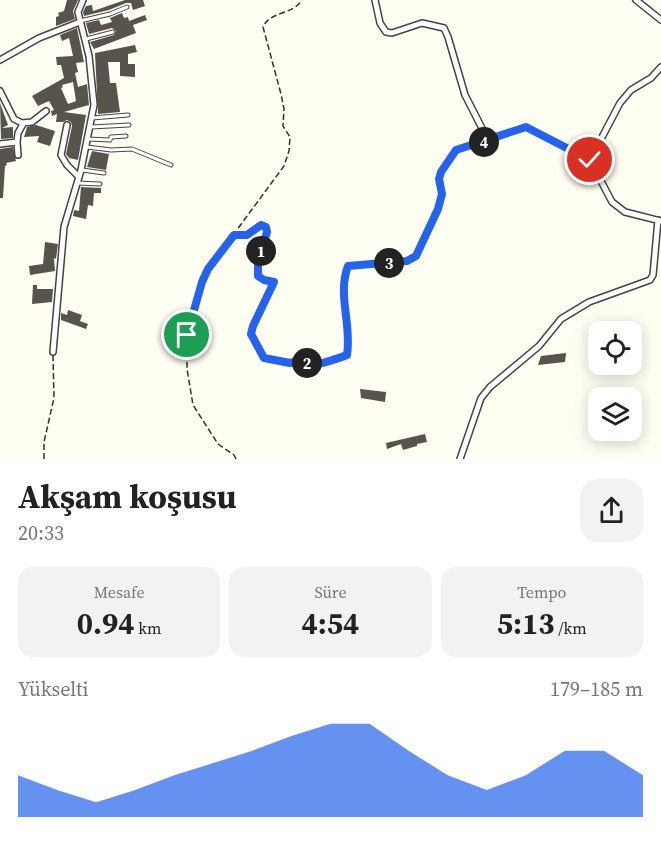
<!DOCTYPE html>
<html lang="tr">
<head>
<meta charset="utf-8">
<style>
  :root { --surface:#fff; --page:#f2f2f2; --text:#222; --muted:#767676; --accent:#2563eb }
  body { margin:0; font-family:"Source Serif 4",serif; background:var(--page); color:var(--text); height:100vh; display:flex; flex-direction:column; font-size:22px; white-space:nowrap }
  * { box-sizing:border-box; margin:0 }
  p { font-size:20px; color:var(--muted) }
  .icon { flex:none; width:33px; height:33px; fill:none; stroke:currentColor; stroke-width:2; stroke-linecap:round; stroke-linejoin:round }
  .map { position:relative; height:459px; overflow:hidden }
  .side { display:flex; flex-direction:column; background:var(--surface); flex:1 }
  .side>* { flex:none }
  .fabs { position:absolute; left:588px; top:321px; display:grid; gap:12px }
  .fabs a { display:grid; place-items:center; width:54px; height:54px; border-radius:12px; background:var(--surface); box-shadow:0 3px 15px #0003; font-size:30px }
  .pin { position:absolute; display:grid; place-items:center; width:51px; height:51px; color:#fff; margin:-26px; border:3px solid #fff; border-radius:50%; box-shadow:0 2px 6px #0007 }
  .km { position:absolute; width:30px; height:30px; margin:-15px; border-radius:50%; background:#222; color:#fff; font-size:16px; line-height:30px; text-align:center }
  .round { display:grid; place-items:center; flex:none; width:63px; height:63px; border-radius:18px; background:var(--page) }
  .summary { display:flex; align-items:center; justify-content:space-between; height:102px; padding:0 18px }
  h1 { font-size:33px; font-weight:700; line-height:45px }
  .stats { display:grid; grid-template-columns:repeat(3,1fr); gap:9px; height:102px; padding:6px 18px }
  .stats div { display:grid; align-content:center; border-radius:15px; background:var(--page); text-align:center }
  .stats b { font-size:30px; font-weight:700 }
  .stats small { font-size:16px; font-weight:400 }
  .stats p { font-size:16px }
  .chart { height:168px; padding:12px 18px }
  .chart p { display:flex; justify-content:space-between }
  .chart svg { width:100%; height:108px; margin-top:6px; fill:var(--accent); opacity:.7 }
  .map>svg:first-child { display:block }
  .building { fill:#58534d; fill-rule:evenodd }
  .lines { fill:none; stroke-linecap:round; stroke-linejoin:round }
  .lane-casing { stroke:#434343; stroke-width:5 }
  .street-casing { stroke:#434343; stroke-width:8 }
  .path { stroke:#323232; stroke-width:1.5; stroke-dasharray:6 3; stroke-linecap:butt }
  .lane { stroke:#fff; stroke-width:3 }
  .street { stroke:#fff; stroke-width:5 }
  .route-casing { stroke:#fff; stroke-width:12 }
  .route { stroke:#2563eb; stroke-width:8 }
</style>
</head>
<body>
<div class="map">
<svg width="661" height="459" viewBox="0 0 661 459">
  <rect width="100%" height="100%" fill="#fefef3"/>
  <path class="building" d="M67 0H78L73 11 75 19 56 26V17L59 16 58 13 64 11Z
    M125 0H143L145 6 133 10 131 3H126L109 10 84 16 83 12 86 6 92 5 93 11Z
    M122 13 124 18 128 17 129 21 145 15 147 20 133 25 136 33 94 49 90 42 114 35 116 31 112 28 89 34 86 23 99 20 101 25 112 22 110 18Z
    M77 28 84 62 76 63 78 72 75 73 78 87 87 84 89 105 64 112 86 115 78 160 69 158 66 154 72 126 71 122 67 120 63 122H56L57 114 52 116 51 111 54 110 49 101 38 106 32 96 64 78 61 65H57L56 57 73 56 69 38 62 41 60 35ZM73 82 76 101 68 104 61 88 63 87 62 85Z
    M135 45 137 52 128 54V64H135V77L120 76V62H108L110 83H116L120 112 98 114 95 53Z
    M0 103 8 125 2 128 13 127V138L1 139Z
    M36 125 55 131 50 146 37 142 39 136 24 137 27 127Z
    M13 147 16 161 6 163 7 165 5 166 3 198H0V149Z
    M92 151 109 154 106 170 87 167Z
    M81 187 101 188V193H94L93 206 88 205 86 219 73 216 74 210 79 211Z
    M45 242 58 244 56 259 54 258 55 271 30 275 29 266 43 264Z
    M33 285H37V289H53L52 302 32 304Z
    M68 310 82 315 80 321 88 324 86 329 61 320V313L67 315Z
    M566 353 565 362 538 365 541 356Z
    M360 389 386 392 385 402 361 398Z
    M425 434 427 442 417 444V446L403 450 401 444 387 449 386 443Z"/>
  <g class="lines">
    <g class="lane-casing">
      <path id="lane" d="M80 21 110 14 127 7
        M86 39 113 32
        M92 118 128 115
        M91 127 129 125
        M88 139 110 140 111 137 126 136
        M87 147 111 150 132 149 171 165
        M82 170 104 173
        M78 183 100 184"/>
    </g>
    <g class="street-casing">
      <path id="street" d="M375 0 380 23 386 32 392 33 422 23 444 28 448 37 465 95 488 140
        M636 0 661 20
        M0 60 39 38 80 22
        M0 91 14 119 22 123 32 122 46 111
        M67 125 61 155 67 165 79 177
        M17 142 18 155
        M0 144 17 142 18 133 23 124
        M590 160 620 103 631 90 651 78 661 67
        M251 334 264 358 290 363 302 360C303 361 310 365 311 365 316 366 342 357 347 355 352 324 337 295 348 266L380 265 407 261 415 256 438 209 442 194 439 179 441 172 456 150 526 127 590 160 612 202 625 212 661 221
        M53 352 64 227 81 170 94 105 89 56 78 12 83 0
        M460 459 481 398 490 387 539 346 561 319 589 302 650 280 653 275 658 220"/>
    </g>
    <path class="path" d="M235 235H247L261 225 266 227 267 232 258 262 257 276 264 280 274 282 252 328
      M44 459V442L54 398 53 356
      M236 459 234 455 218 444 193 405 187 369V335L202 282 208 269 284 166 289 151 290 137 283 126 284 109 281 94 263 27C270 11 293 15 302 0"/>
    <use href="#lane" class="lane"/>
    <use href="#street" class="street"/>
  </g>
  <g class="lines">
    <g class="route-casing">
      <path id="route" d="M187 335 202 282 208 269 234 235H247L261 225 266 227 267 232 258 262V276L264 280 274 282 253 326 251 334 264 358 290 363 302 360C303 361 310 365 311 365 316 366 342 357 347 355 352 324 337 295 348 266L407 261 416 256 438 209 442 194 439 179 441 172 456 150 526 127 590 160"/>
    </g>
    <use href="#route" class="route"/>
  </g>
</svg>
<div class="fabs">
<a><svg class="icon" aria-label="locate" viewBox="0 0 24 24"><circle cx="12" cy="12" r="6"/><path d="M12 2v4M12 18v4M2 12h4M18 12h4"/></svg></a>
<a><svg class="icon" aria-label="layers" viewBox="0 0 24 24"><path d="M12 4l9 5-9 5-9-5zM3 14l9 5 9-5"/></svg></a>
</div>
<div class="pin" style="left:187px;top:335px;background:#1e9e55"><svg class="icon" aria-label="arrive" viewBox="0 0 24 24"><path d="M6 21V4h12l-3 4 3 4H6"/></svg></div>
<div class="pin" style="left:590px;top:160px;background:#d93025"><svg class="icon" aria-label="check" viewBox="0 0 24 24"><path d="M5 12l5 5 9-10"/></svg></div>
<b class="km" style="left:261px;top:251px">1</b>
<b class="km" style="left:307px;top:363px">2</b>
<b class="km" style="left:389px;top:263px">3</b>
<b class="km" style="left:484px;top:142px">4</b>
</div>
<section class="side">
<div class="summary"><div><h1>Akşam koşusu</h1><p>20:33</p></div><a class="round"><svg class="icon" aria-label="share" viewBox="0 0 24 24"><path d="M12 15V3M7 8l5-5 5 5M5 13v7h14v-7"/></svg></a></div>
<div class="stats">
<div><p>Mesafe</p><b>0.94<small> km</small></b></div>
<div><p>Süre</p><b>4:54</b></div>
<div><p>Tempo</p><b>5:13<small> /km</small></b></div>
</div>
<div class="chart"><p><span>Yükselti</span>179–185 m</p>
<svg viewBox="0 0 160 44" preserveAspectRatio="none"><path d="M0 44V27L10 33L20 38L30 33L40 27L50 22L60 17L70 11L80 6L90 6L100 17L110 27L120 33L130 27L140 17L150 17L160 27V44z"/></svg>
</div>
</section>
</body>
</html>
